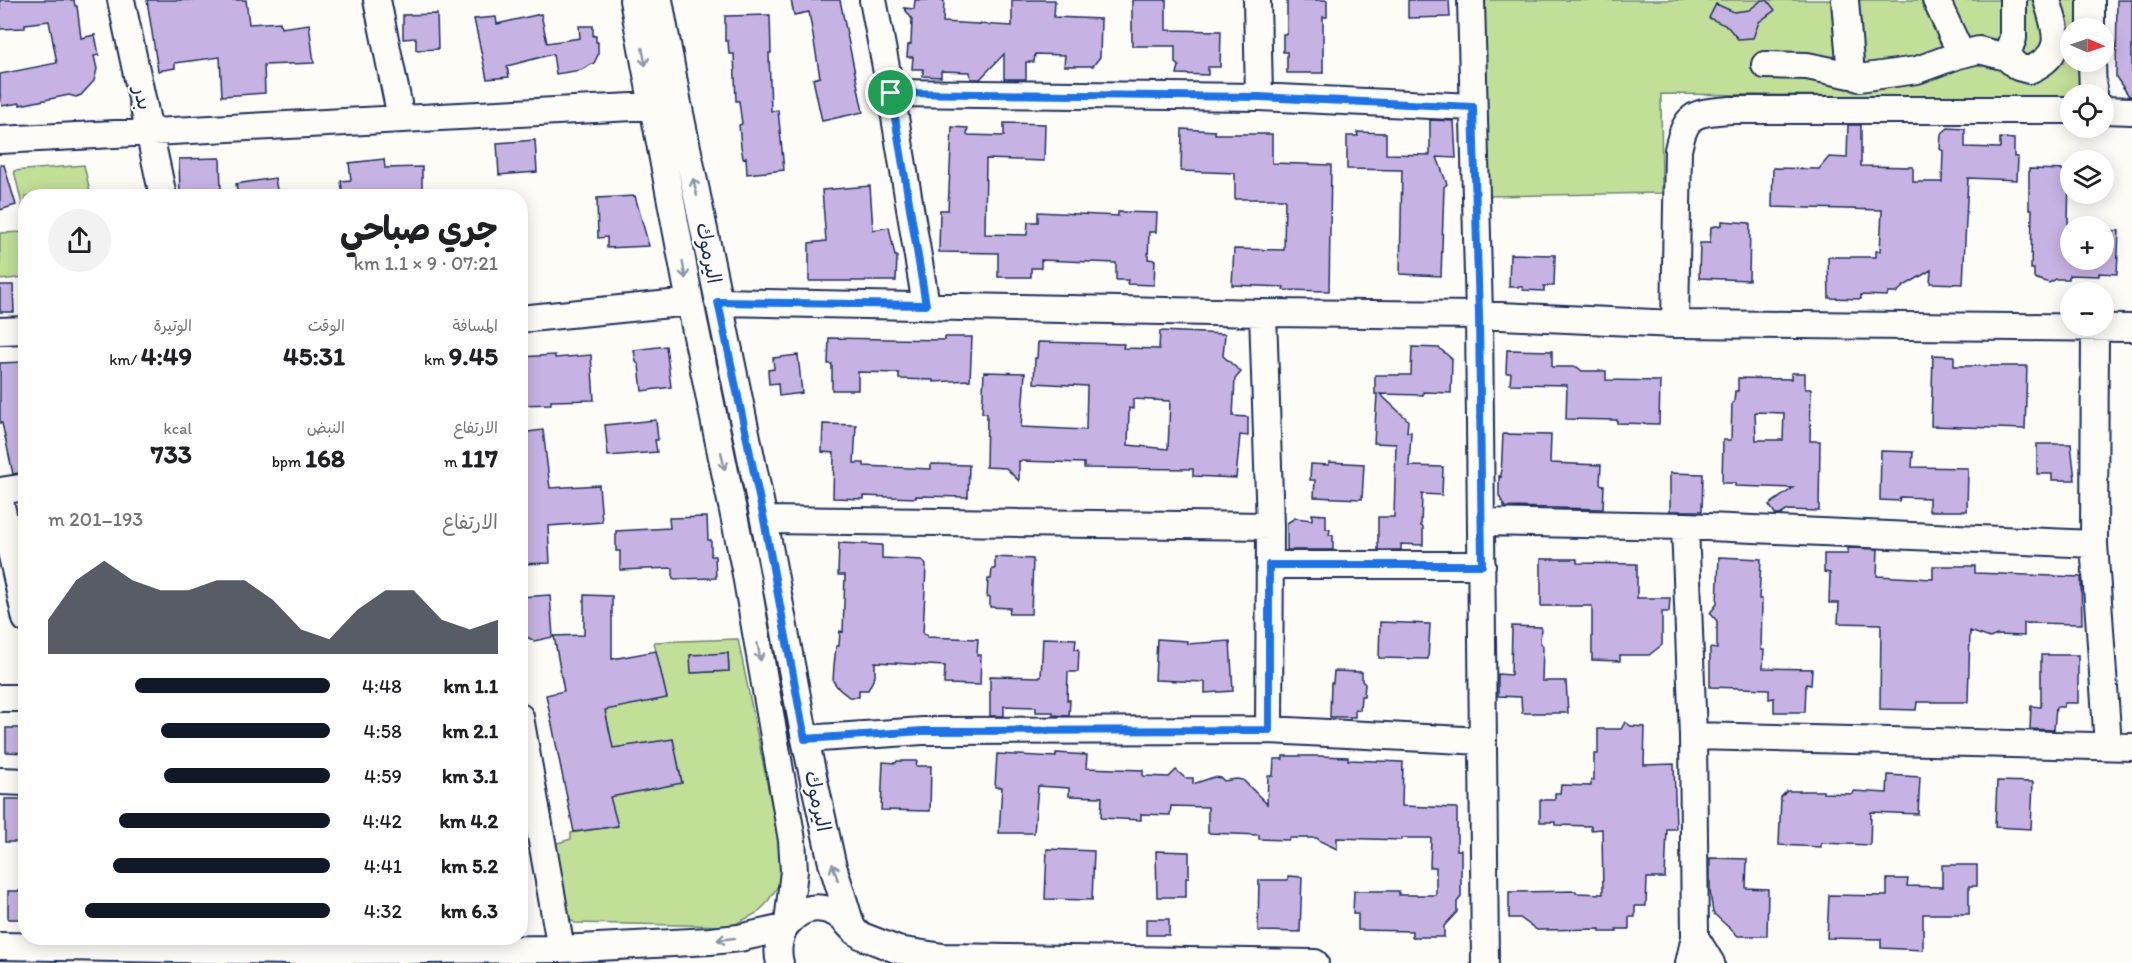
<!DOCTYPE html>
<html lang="ar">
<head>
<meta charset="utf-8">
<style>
  :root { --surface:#fff; --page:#f2f2f2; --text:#202124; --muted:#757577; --accent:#111827 }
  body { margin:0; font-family:Itim,"Playpen Sans Arabic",sans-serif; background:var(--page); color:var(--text); direction:rtl; height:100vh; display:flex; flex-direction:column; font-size:22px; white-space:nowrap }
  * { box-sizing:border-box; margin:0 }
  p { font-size:20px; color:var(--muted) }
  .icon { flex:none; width:33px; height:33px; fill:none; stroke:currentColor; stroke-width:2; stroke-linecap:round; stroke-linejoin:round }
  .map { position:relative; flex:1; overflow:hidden; direction:ltr }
  .side { position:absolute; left:18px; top:189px; width:510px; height:756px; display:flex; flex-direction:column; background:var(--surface); border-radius:24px; box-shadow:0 3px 15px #0003; direction:rtl }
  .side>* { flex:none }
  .needle { width:39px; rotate:92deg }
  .tools { position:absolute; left:2060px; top:18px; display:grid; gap:12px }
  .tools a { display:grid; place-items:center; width:54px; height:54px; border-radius:50%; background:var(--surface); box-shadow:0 3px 15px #0003; font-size:30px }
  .pin { position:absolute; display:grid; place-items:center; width:51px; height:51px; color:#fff; margin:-26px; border:3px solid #fff; border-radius:50%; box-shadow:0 2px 6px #0007 }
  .round { display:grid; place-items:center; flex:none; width:63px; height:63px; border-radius:32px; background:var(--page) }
  .headline { display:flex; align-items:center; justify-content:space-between; height:102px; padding:0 30px }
  h1 { font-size:33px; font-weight:700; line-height:45px }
  .stats { display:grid; grid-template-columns:repeat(3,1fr); gap:9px; height:102px; padding:6px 30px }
  .stats div { display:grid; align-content:center }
  .stats b { font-size:26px; font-weight:700 }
  .stats small { font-size:16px; font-weight:400 }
  .stats p { font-size:16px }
  .chart { height:168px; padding:12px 30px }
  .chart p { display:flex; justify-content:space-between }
  .chart svg { width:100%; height:108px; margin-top:6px; fill:var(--accent); opacity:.7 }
  ul { padding:0 30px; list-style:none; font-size:20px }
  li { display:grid; grid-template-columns:96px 72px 1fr; align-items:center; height:45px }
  li i { height:15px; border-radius:8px; background:var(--accent) }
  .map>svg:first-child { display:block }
  .green { fill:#c1df97; stroke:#6e877a; stroke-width:1.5; fill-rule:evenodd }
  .building { fill:#c7b3e3; stroke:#1b2f5e; stroke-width:1.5; fill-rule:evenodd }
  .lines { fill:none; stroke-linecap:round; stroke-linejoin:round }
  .minor-casing { stroke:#1b2f5e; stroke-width:30 }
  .minor { stroke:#fdfcf7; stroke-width:26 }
  .oneway { stroke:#8c96aa }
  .route-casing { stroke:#fff; stroke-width:12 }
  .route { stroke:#1a73e8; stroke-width:8 }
  .labels { text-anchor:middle; stroke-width:4.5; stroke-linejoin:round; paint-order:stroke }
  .street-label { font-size:20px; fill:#1b2f5e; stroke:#fdfcf7 }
</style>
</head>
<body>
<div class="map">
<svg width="2132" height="963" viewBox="0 0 2132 963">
  <rect width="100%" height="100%" fill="#fdfcf7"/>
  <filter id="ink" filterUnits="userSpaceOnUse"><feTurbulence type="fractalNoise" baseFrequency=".0167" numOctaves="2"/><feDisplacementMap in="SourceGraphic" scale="12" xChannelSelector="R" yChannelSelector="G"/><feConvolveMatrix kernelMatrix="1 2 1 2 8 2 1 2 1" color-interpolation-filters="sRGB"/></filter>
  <g filter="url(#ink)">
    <path class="green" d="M1482 0H2080V28H2070V62H2080L2081 94H2070V98L1661 94 1662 193 1486 196Z
      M84 165 91 196H26L25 217 14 171Z
      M25 232V277L0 280V233Z
      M738 639 783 862 782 871 778 886 766 904 757 913 732 926 575 923 570 919 566 909 554 844 571 839V833L617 826 607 789 617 796 682 783 673 739 613 748 605 710 666 698 654 642ZM728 653 729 671 692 673 690 656Z"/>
    <path class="building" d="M0 0H74L75 6H77L81 38 95 35 99 55 94 56 97 69 94 81 81 95 76 97 69 95 20 105V103L2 106 0 94V74L57 63 49 21 25 24V28L0 29Z
      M147 0H246L249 24 280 22 281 28 309 24 314 63 264 65 265 93 222 96 220 57 175 63V68L158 71Z
      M791 0H840L863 112 822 121 813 79 820 77 809 12 794 15Z
      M915 0H944L943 22 1012 26V0H1055L1054 17 1101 19 1100 57 1093 66H1064L1065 55 1035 54 1034 62H1026V79H1004V54L980 79H971L970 72 941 71V77L923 76V69H912L913 57H907L908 45 911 44 912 19 904 8 914 9Z
      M1132 0H1166V30L1221 31 1220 67H1208V75L1177 74 1179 66 1175 63V46H1132Z
      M1287 0H1327V17H1323V73H1287V52H1283V34H1287Z
      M1408 0H1449L1450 17 1408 18Z
      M1762 0H1767L1775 10 1759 22 1753 38 1738 39 1727 26 1709 18 1716 4 1734 12 1749 10Z
      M2117 0H2132V96H2129L2116 77Z
      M437 14 438 49 416 50V38L403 39V15Z
      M541 14 547 43 580 38 579 26H593V36H596V42H598V55L594 63 581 70 556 74 553 54 507 66 509 77 487 79 474 19 496 17 497 24Z
      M770 15 771 53H769L771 111 778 110 784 170 747 174 746 157 743 158 741 146 739 125 742 124 739 101H736L734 54H729L728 41H725V16Z
      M1430 120 1454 121 1456 158 1437 157 1447 184 1444 187 1441 276 1400 274 1402 170 1347 169V136H1358L1357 132 1386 133V154L1430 155Z
      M1004 123 1045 124 1044 161 986 159 985 234 1027 235 1028 222H1038V212L1118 216V212L1157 213 1156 232H1149L1148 259 1155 260 1154 285 1127 284 1128 280H1116V263L1041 260V268H1031V277H998V253L939 252 940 210H948L952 127 968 128 967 135 1004 136Z
      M1848 125H1861V166L1913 167V182H1942L1943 151 1940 149 1941 134 1948 128 1965 129V147L2000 148V138L2014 139V157H2018L2017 180 1968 178 1963 284 1930 283 1931 270 1904 286 1896 293H1888L1887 296 1861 295V299L1829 298 1828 257H1876V251H1880L1882 210 1772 207 1773 168 1819 169 1829 157 1847 158Z
      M1182 129 1215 131V134H1272V163L1331 165 1329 291 1283 290 1284 287 1232 285 1234 249 1284 250 1285 199H1235V173L1181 171Z
      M535 140 537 172 499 175 497 143Z
      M220 158 221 191 198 192V196H180L179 159Z
      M384 159 385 168 422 167V196H343L341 181 351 180 349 163Z
      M0 165H4L16 205 0 210Z
      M2029 169 2069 170 2068 225H2070V260H2103V230L2119 231 2117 274 2099 273V276L2069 275V279H2056L2049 283 2034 278V269H2031L2032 209H2029Z
      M275 178 278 196H238L236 184Z
      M870 186 873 230 889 227 895 256H897L896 281H809V243L826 241 822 190Z
      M635 196 649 246 607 248V237L598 238 597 198Z
      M1722 221 1750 223 1749 280 1699 278 1700 243H1710L1711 227 1722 225Z
      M1510 254 1555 255 1554 286H1544V291L1523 290V287H1509Z
      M0 285H13L14 312H0Z
      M1160 331 1225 334 1223 356 1241 372 1235 379 1233 416 1248 417V436L1240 435 1236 478 1193 476V469L1084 468V463L1019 461V481L1006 468 986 467 987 413H982L984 372 1025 373 1021 427 1086 430 1087 386 1034 383 1035 358H1037L1038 342 1124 344 1123 348 1159 349ZM1133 399 1170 401 1168 449 1128 445 1129 408 1133 409Z
      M945 337H972L970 380 933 382V380L899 379V373L858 372V390H832V364H828L829 338 945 340Z
      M666 346 671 387 642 391 639 365 636 362 634 350Z
      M1412 347 1439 348 1452 359 1451 393 1423 392V395L1380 394 1408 420 1407 432H1411L1409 466 1443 467 1442 495 1422 494 1421 526 1423 527V545L1401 544V550H1378V517H1394L1396 444 1374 443 1377 394H1375V375H1411Z
      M1507 350 1552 351V367H1577L1582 371H1606V380L1660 381 1659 424 1617 423V420L1566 419 1567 385 1510 384 1511 373H1506Z
      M555 355V358L591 355 594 400 551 401V404L520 405V357Z
      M798 355 802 393 779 396 778 383 769 384 768 370 774 369 773 358Z
      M1933 355 1954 356V366H2027L2025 429 1931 426Z
      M24 362 26 472 13 474 2 423H0V363Z
      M1791 373H1805V389H1811L1810 441H1820L1819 511 1788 510 1780 515H1776L1769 505 1793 488 1735 486V483H1722L1723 440H1731L1732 403 1734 402 1735 391H1738V378L1791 379ZM1755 412 1784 413 1783 440H1756Z
      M656 420 658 440H655L657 452 608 456 605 425Z
      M823 424 856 425 854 463H864V466L931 469V464L969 465 968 497 916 496V498L864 496V499L833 498 834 453 822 452Z
      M543 430 550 488 599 485 602 522 548 526 550 563 520 564V433Z
      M1503 434 1551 435 1550 463 1601 465 1600 484 1604 485 1603 509 1505 507 1499 496V476L1501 477Z
      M2037 444H2071L2075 480H2052V474H2037Z
      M1881 451 1913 452 1912 467 1968 468 1967 511H1929V498L1900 497 1899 501 1880 500Z
      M1329 462 1364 464 1362 499 1314 497 1315 480H1310L1311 464 1329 465Z
      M1670 473 1703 474 1702 511H1670Z
      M1312 514 1326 515V529H1330L1329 535H1333V550H1287V523L1295 518 1312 520Z
      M707 517 708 540H711V556H715L716 578 673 579V568L620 570V551H616V531L670 528 669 518Z
      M839 543 882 545V558L922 560 925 563 926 566 923 634 927 635V637L978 639 977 655H981L980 685 944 684 945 666 875 662V676L868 690H859V697H849L839 689 833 681 834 666 836 646H839L840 631 843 632 845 575H838Z
      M1848 548 1878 549 1877 576 1933 579V566H1975V573L2081 577 2082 624 2024 623V636L1997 635 1990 638 1970 631 1968 702H1917L1916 710 1880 709 1881 624 1838 623 1839 603H1829L1830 573 1824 572V554H1848Z
      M995 557 1033 559 1031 614H1009L1010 608 990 607V597H987L988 579H991L992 569H995Z
      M1719 557 1761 559 1759 599H1762L1761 650H1764L1763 668 1812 669 1811 685 1806 684 1805 712H1774V698L1769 699V689L1710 687V648L1717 649V621L1710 613 1717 604Z
      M1541 559H1577V563L1637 564V598H1670L1669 612H1662V645L1649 655H1620V661L1592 660V606H1541Z
      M550 595 553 637 534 641 520 633V597Z
      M584 595 612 596V659L656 651 667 698 605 710 613 748 673 739 682 783 610 797 618 826 574 832 546 695 564 691 554 636 584 635Z
      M1380 622 1430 624 1428 659 1379 658Z
      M1512 626 1541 627 1540 642 1543 646 1542 681H1566L1568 713H1522L1521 697 1498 696V674L1511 675Z
      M1043 638 1076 639 1075 649H1079L1078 672H1068L1067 700H1070L1069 716 1053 715V712H1036V707L1004 706V716H990V676L1041 677Z
      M1157 639 1187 641V644L1230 641 1233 691 1205 693V682L1155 680Z
      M728 653 729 671 691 673 690 655Z
      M2041 655H2078V703H2065L2063 707H2056L2054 730 2030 729 2031 706 2041 707Z
      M1334 671 1362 672V681L1365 684 1364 696H1361L1360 710 1355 709V717H1330L1331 683H1333Z
      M1625 722 1631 726 1645 727 1644 765 1674 764 1676 829H1667L1665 878H1647L1646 906H1635V917H1629V929H1616L1617 932H1600V929L1537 930 1520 918H1509V892L1576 891V893L1603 894 1602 829 1591 830V826L1555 825V822H1540V800H1555V793H1560L1561 785 1591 786V780H1594V754H1598V729H1621Z
      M6 728H26V753L6 752Z
      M1056 753 1087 755 1086 768 1143 770V776L1169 777 1176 770 1185 778H1193V784L1214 777 1221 778 1224 781 1236 779 1243 780 1267 804 1268 776H1273L1274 759H1283V756H1318L1348 757V760L1403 762 1402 806 1457 808V850H1461V897L1457 902V912L1444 926V937H1412V931L1358 930V914H1353L1354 891H1399V895H1436V867H1430L1431 838H1402V840L1337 838V849L1320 841 1317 838H1289V840L1259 839V835L1208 833V807L1171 806 1170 815 1141 814V820L1101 818 1102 797 1069 796V788L1038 786 1034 833H999L1002 787H995L997 754 1056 757Z
      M897 761H917L916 766H931L930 811 881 810 883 762 896 763Z
      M1888 775 1920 777 1918 814 1871 812 1870 845 1821 843V847L1779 845 1781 797 1787 791H1823V793L1853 794 1854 791 1887 793Z
      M1997 781 2033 782 2031 829 1995 827Z
      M5 799H26V842H5Z
      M1047 849 1094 851 1092 900 1045 899Z
      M1156 851 1189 852V877L1186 878V897H1157Z
      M1710 858 1747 859 1746 888 1768 889 1767 936H1738L1713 913 1710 891Z
      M1942 865H1977V886H1969V914H1923V950L1881 948V939L1827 938 1829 895 1887 896V879H1908L1907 886 1942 887Z
      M1288 876 1302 877 1300 932 1258 931 1259 880H1288Z
      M8 891H26V919H8Z
      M1146 919H1169V935H1146Z"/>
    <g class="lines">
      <g class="minor-casing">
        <path id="minor" d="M121 0 163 196
          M377 0 398 103
          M633 0 690 302 745 569 792 840 794 871 788 923
          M659 0 678 104 764 520 805 739 832 863 852 928
          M873 0 891 93 926 305
          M1257 0 1259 97
          M1471 0 1479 315 1485 963
          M1936 0 1961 54
          M2091 0V28
          M2006 57 2013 38V0
          M2092 62 2093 94
          M1765 65 1807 66 1851 75 1845 0
          M1851 73 1859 78 1917 70 1958 55 1979 50 2006 57 2018 67 2029 70C2066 54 2057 33 2047 0
          M891 93 1259 97 1473 107
          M2103 110 2132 111
          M0 140 671 105
          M718 302 1263 313 1479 315 1675 324 2132 328
          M1263 313 1270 526 1269 730
          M520 319 690 302
          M1675 324 1678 150C1686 112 1695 113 1730 110H2070
          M2095 328 2094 544 2108 745
          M0 331 26 330
          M0 491 26 487
          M0 501 26 619
          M764 520 1270 526
          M1482 522 1685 526 2094 544
          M1685 526 1693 736 1695 937 1689 963
          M1270 565H1482
          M0 698H26
          M520 717 561 949
          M1693 736 2132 747
          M805 739 923 731 1269 730 1483 741
          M0 781 26 782
          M862 936 898 950 943 957 1315 963
          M1695 937 1711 963
          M0 946 291 951 561 949 710 941 739 938 784 928
          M780 963C771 929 802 896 835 913 844 918 849 926 856 932"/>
      </g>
      <use href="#minor" class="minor"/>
    </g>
    <defs><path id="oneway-shaft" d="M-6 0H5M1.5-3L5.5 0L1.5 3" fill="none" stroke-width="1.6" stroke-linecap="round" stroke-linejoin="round" transform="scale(1.5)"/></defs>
    <g class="oneway">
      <use href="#oneway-shaft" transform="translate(644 57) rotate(79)"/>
      <use href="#oneway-shaft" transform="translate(695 187) rotate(-102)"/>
      <use href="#oneway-shaft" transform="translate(684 270) rotate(80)"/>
      <use href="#oneway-shaft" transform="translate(723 461) rotate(78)"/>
      <use href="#oneway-shaft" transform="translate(759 652) rotate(80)"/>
      <use href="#oneway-shaft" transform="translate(835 872) rotate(-109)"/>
      <use href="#oneway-shaft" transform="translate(726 939) rotate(174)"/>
    </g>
  </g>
  <g class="lines" filter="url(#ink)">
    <g class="route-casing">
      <path id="route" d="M891 93 1259 97 1473 107 1479 315 1482 565H1269V730L923 731 805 739 764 520 718 302 926 305Z"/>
    </g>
    <use href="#route" class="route"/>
  </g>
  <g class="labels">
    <g class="street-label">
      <text transform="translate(143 98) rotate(78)" y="7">بدر</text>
      <text transform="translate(709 253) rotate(79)" y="7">اليرموك</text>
      <text transform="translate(818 801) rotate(78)" y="7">اليرموك</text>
    </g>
  </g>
</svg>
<div class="tools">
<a><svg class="needle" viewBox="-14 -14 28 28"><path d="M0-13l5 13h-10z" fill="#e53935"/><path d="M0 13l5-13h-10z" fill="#757577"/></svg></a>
<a><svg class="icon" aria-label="locate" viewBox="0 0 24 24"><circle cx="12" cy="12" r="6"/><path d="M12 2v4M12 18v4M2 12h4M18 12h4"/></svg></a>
<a><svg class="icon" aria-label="layers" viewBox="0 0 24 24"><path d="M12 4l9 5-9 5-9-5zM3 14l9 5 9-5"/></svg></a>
<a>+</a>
<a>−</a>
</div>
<div class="pin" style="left:891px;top:93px;background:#1e9e55"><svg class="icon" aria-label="arrive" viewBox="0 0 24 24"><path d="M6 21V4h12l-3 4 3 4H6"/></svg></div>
<section class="side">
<div class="headline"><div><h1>جري صباحي</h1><p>07:21 · 9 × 1.1 km</p></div><a class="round"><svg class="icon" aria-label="share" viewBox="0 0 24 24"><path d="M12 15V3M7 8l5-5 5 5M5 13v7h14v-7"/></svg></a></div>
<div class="stats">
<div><p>المسافة</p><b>9.45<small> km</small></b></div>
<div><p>الوقت</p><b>45:31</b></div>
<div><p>الوتيرة</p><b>4:49<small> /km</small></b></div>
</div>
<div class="stats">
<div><p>الارتفاع</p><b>117<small> m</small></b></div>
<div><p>النبض</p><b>168<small> bpm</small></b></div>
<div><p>kcal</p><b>733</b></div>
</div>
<div class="chart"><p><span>الارتفاع</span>193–201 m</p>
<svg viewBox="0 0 160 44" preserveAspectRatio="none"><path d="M0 44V30L10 14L20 6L30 14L40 18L50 18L60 14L70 14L80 22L90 34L100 38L110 26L120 18L130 18L140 30L150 34L160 30V44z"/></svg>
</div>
<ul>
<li><b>1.1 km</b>4:48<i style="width:69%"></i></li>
<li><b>2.1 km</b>4:58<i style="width:60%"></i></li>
<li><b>3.1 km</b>4:59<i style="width:59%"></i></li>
<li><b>4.2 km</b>4:42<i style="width:75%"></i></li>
<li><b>5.2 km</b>4:41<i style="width:77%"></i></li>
<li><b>6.3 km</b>4:32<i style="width:87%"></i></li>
</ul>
</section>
</div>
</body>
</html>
